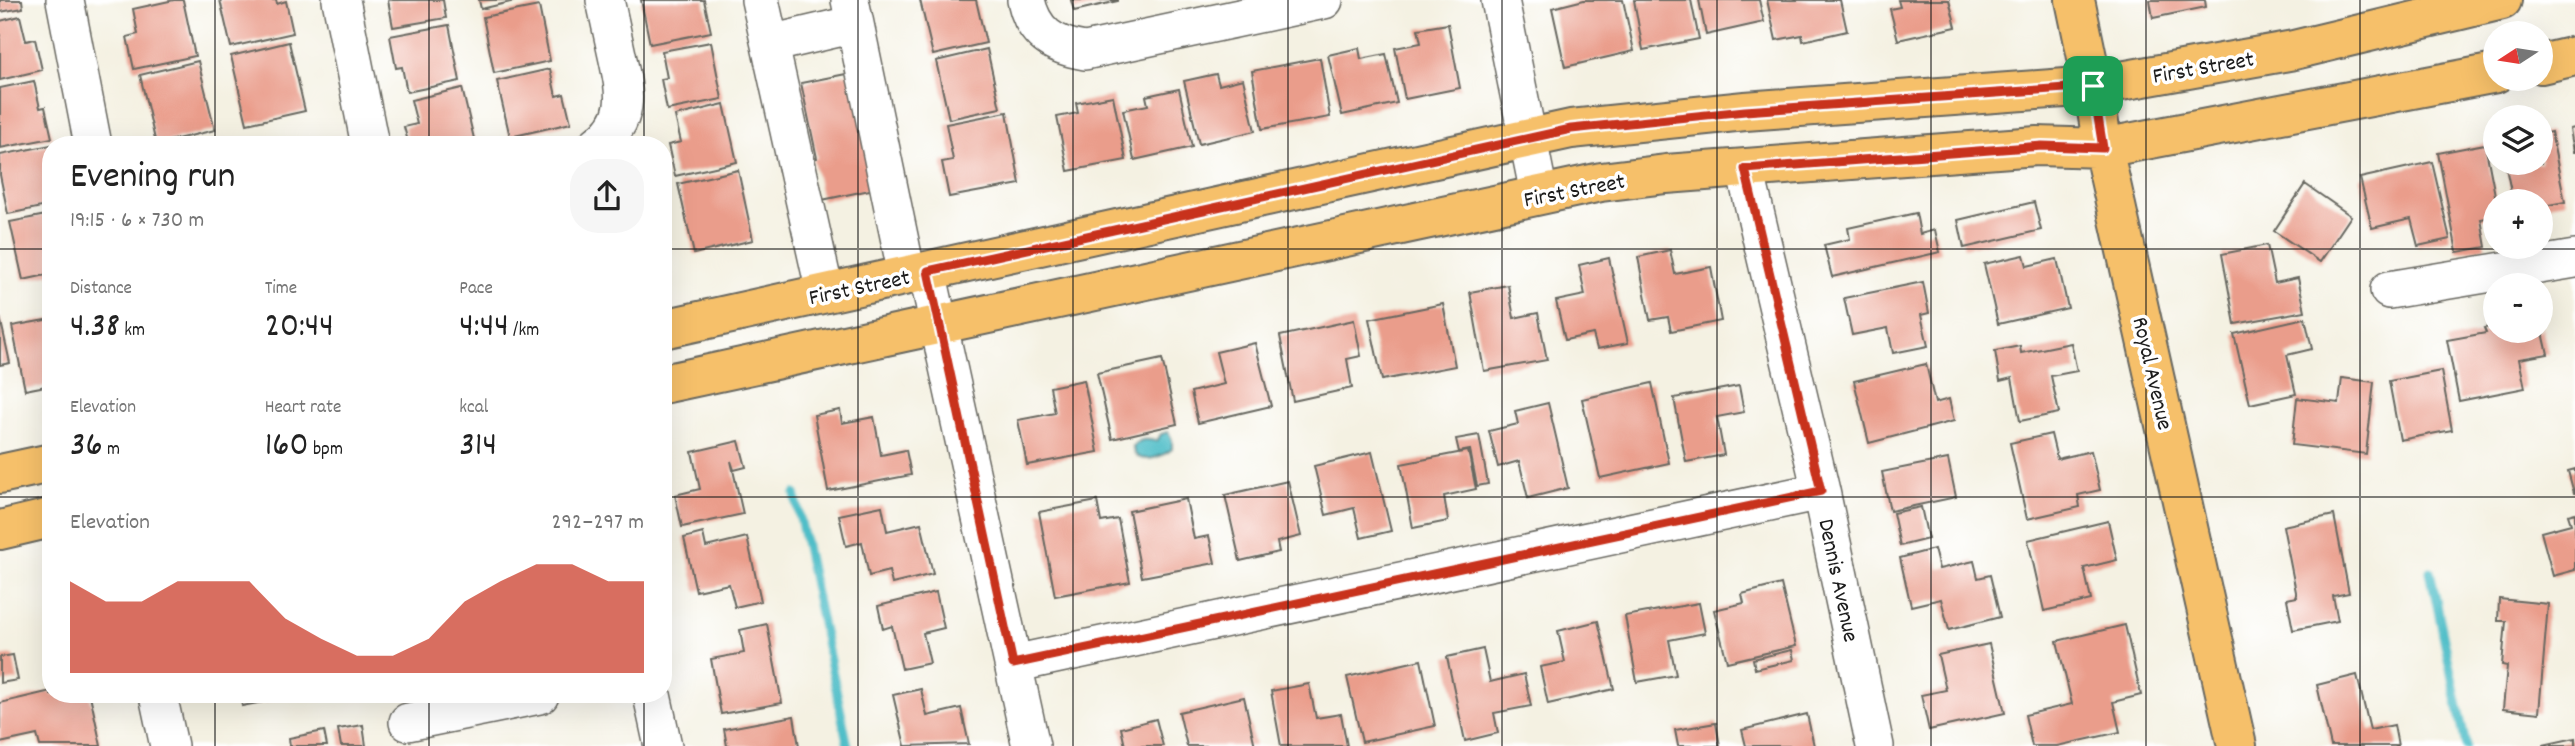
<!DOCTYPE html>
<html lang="en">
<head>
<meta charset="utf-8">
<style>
  :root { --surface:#fff; --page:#f6f6f6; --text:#222; --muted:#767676; --accent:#c8321e }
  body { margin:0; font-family:Dekko,sans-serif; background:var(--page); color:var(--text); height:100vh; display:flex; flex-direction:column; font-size:26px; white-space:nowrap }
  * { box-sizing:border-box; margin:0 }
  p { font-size:23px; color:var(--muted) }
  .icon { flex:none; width:38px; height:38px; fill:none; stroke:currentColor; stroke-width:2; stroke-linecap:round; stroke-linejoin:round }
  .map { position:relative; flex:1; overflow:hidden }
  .side { position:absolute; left:42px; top:136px; width:630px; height:567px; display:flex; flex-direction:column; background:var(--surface); border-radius:28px; box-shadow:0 7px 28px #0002 }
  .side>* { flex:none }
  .needle { width:46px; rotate:258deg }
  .fabs { position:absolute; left:2483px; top:21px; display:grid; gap:14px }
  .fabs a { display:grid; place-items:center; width:70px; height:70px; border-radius:50%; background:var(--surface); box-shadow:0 7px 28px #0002; font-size:35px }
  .pin { position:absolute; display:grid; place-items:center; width:60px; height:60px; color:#fff; margin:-30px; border-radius:14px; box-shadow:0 4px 10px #0006 }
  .round { display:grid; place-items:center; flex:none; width:74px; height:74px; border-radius:28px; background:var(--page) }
  .headline { display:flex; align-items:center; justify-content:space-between; height:119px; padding:0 28px }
  h1 { font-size:38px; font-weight:600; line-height:52px }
  .stats { display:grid; grid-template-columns:repeat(3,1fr); gap:10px; height:119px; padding:7px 28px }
  .stats div { display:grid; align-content:center }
  .stats b { font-size:35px; font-weight:600 }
  .stats small { font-size:19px; font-weight:400 }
  .stats p { font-size:19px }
  .chart { height:196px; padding:14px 28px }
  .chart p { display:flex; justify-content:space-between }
  .chart svg { width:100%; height:126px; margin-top:7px; fill:var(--accent); opacity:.7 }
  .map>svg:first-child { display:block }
  .water { fill:#50bec8; stroke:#366d72; stroke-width:2 }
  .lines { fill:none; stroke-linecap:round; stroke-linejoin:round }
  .stream { stroke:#50bec8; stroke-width:9 }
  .building { fill:#ea9d8b }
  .minor-casing { stroke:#686761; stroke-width:40 }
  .major-casing { stroke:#686761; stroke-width:42 }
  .minor { stroke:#fff; stroke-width:37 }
  .major { stroke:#f6c06b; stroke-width:38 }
  .route-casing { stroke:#fff; stroke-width:14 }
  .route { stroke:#c8321e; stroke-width:9 }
  .grid { fill:none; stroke:#1c1c1c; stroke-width:2; stroke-opacity:0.55 }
  .labels { text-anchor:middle; stroke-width:7; stroke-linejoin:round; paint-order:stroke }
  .street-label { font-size:23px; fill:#1c1c1c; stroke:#fff }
</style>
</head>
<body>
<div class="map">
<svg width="2575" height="746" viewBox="0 0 2575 746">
  <rect width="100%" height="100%" fill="#fff"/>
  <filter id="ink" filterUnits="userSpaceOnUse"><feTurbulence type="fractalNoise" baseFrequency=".0143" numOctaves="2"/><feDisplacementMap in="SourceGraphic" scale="14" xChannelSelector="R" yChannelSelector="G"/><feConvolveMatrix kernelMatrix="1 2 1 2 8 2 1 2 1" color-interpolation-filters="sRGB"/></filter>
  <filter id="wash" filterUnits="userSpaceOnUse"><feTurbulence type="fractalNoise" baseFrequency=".00686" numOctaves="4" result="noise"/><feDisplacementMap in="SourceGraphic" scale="28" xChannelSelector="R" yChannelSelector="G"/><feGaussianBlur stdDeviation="1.57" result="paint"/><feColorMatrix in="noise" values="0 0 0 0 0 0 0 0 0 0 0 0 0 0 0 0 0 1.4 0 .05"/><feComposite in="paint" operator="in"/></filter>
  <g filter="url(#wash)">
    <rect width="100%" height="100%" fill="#f4f1e2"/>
    <path class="water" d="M1168 432 1172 440V449C1162 458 1133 467 1133 446 1141 438 1146 439 1157 441L1161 434Z"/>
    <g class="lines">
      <path class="stream" d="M795 494 848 746
        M2430 571 2466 746"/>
    </g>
    <g id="blocks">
      <path class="building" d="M0 0H22L23 8 0 12Z
        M174 0H183L195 56 134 69 127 37 138 34 133 9Z
        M220 0H276L277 4 286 1 293 33 231 47Z
        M388 0H443L446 18 393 27Z
        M479 0H515V1L481 9Z
        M641 0H704L711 32 650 44Z
        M920 0H976L986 43 933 55Z
        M1071 0H1118V1L1074 11Z
        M1584 0H1623L1634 51 1565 67 1552 8Z
        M1634 0H1691L1699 39 1643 50Z
        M1699 0H1759L1764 22 1706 35Z
        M1767 0H1840L1847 31 1803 41 1802 35 1776 40Z
        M1898 0H1949L1956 27 1898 40 1890 9 1900 7Z
        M2150 0H2205L2206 7 2153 18Z
        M539 6 550 61 494 73 483 17Z
        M20 16 26 41 35 39 42 70 0 80V21Z
        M1448 24 1460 88 1405 99 1395 48 1421 43 1418 29Z
        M449 25 460 81 407 92 402 67 396 68 390 36Z
        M289 42 305 111 247 124 231 56Z
        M711 42 722 99 667 110 661 79 667 78 662 51Z
        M1359 48 1361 59 1386 54 1397 103 1342 115 1328 55Z
        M987 49 1000 108 949 119 936 61Z
        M1320 58 1330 117 1262 129 1252 71Z
        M198 61 215 130 156 144 140 75Z
        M550 69 556 96 564 94 571 123 510 137 497 81Z
        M856 72 884 187 822 200 813 159 817 158 801 83Z
        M1216 74 1219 85 1243 79 1255 131 1199 144 1184 81Z
        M34 81 40 108 45 107 52 138 0 148V88Z
        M462 88 475 143 409 145 404 127 417 124 411 100Z
        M1179 89 1192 147 1134 160 1123 110 1148 105 1146 96Z
        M1113 96 1126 160 1068 171 1057 117 1078 113 1076 103Z
        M724 104 737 162 675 176 668 145 681 142 675 116Z
        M1007 112 1020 184 949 197 942 162 953 160 946 124Z
        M2575 128V152H2574L2570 129Z
        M2551 132 2565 202 2543 206 2548 233 2541 234V201H2513L2505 163H2541V134Z
        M2485 144 2496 200V216L2481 219 2486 247 2457 252 2438 153Z
        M51 145V205L8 214 0 175V155Z
        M2432 162 2450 239 2418 246 2411 219 2372 228 2360 178Z
        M738 170 753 240 694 254 678 184Z
        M2305 184 2351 216 2320 262 2274 231Z
        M2034 202 2041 230 1964 248 1958 220Z
        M1916 213 1920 234 1935 230 1940 252 1832 277 1824 245 1850 239 1848 228Z
        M51 214V274L23 280 10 222Z
        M2267 245 2275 283 2298 278 2305 311 2235 324 2222 254Z
        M1670 250 1675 274 1711 267 1721 321 1671 331 1668 317 1650 320 1638 257Z
        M2024 255 2027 266 2057 259 2068 308 1998 324 1984 264Z
        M1609 258 1628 343 1597 349 1593 334 1565 340 1556 301 1585 295 1579 265Z
        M1923 282 1929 313 1921 315 1928 346 1893 353 1888 328 1852 335 1844 298Z
        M1508 285 1514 318 1538 313 1547 360 1484 371 1470 292Z
        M1443 304 1455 366 1382 380 1369 319Z
        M0 317 10 363 0 365Z
        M2305 318 2312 349 2287 355 2296 394 2250 404 2234 334Z
        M51 319V385L25 390 12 326Z
        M1354 320 1361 356 1347 359 1352 388 1293 401 1280 336Z
        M2541 324 2548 354 2519 359 2525 388 2459 401 2447 340 2486 333 2484 328 2496 326V331H2541Z
        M1255 343 1271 406 1198 423 1191 392 1224 384 1216 352Z
        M2071 343 2077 371 2051 376 2059 413 2020 421 2012 378 2000 381 1995 351 2020 346 2021 353Z
        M1162 359 1177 424 1112 439 1097 373Z
        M1926 364 1935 403 1949 399 1954 421 1869 443 1854 381Z
        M2441 371 2452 430 2400 440 2389 381Z
        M2342 378 2374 382 2366 454 2292 445 2297 398 2339 403Z
        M1084 380 1098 452 1027 465 1018 420 1055 413 1050 387Z
        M1652 383 1669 463 1600 478 1582 399Z
        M1739 386 1744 412 1717 417 1724 455 1686 462 1674 398Z
        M1548 403 1568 488 1528 498 1519 461 1498 467 1489 431 1518 424 1515 411Z
        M840 410 842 423 874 417 881 455 906 450 911 475 828 491 814 415Z
        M2051 434 2057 459 2091 451 2100 490 2078 495 2080 507 2027 519 2010 443Z
        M1479 435 1488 484 1477 486 1470 450 1459 452 1456 439Z
        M739 441 746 467 734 470 731 461 743 514 682 527 675 495 700 489 692 452Z
        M1468 451 1476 489 1444 496 1448 521 1413 528 1401 464Z
        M1372 452 1391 531 1361 538 1354 508 1326 515 1314 466Z
        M1948 459 1956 497 1890 511 1882 472Z
        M2575 469V493H2574L2568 471Z
        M1288 481 1301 536 1277 542 1279 552 1240 561 1225 495Z
        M1186 499 1194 539 1209 536 1215 563 1142 577 1129 511Z
        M1097 501 1101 522 1118 519 1130 582 1055 596 1039 512Z
        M882 506 887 531 921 523 933 574 892 584 889 571 869 576 862 542 846 546 839 515Z
        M1921 507 1928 539 1900 546 1893 513Z
        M2575 513V570L2553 576 2541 532 2571 524 2568 515Z
        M2334 515 2349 593 2333 596 2338 621 2293 630 2287 599 2297 597 2283 526Z
        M2108 521 2117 560 2084 568 2091 600 2044 611 2028 540Z
        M703 533 706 547 747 537 761 601 735 607 729 584 696 591 684 538Z
        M1934 549 1939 569 1974 561 1978 578 1990 575 2000 617 1949 630 1941 599 1911 606 1900 558Z
        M1781 584 1796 646 1727 662 1714 610 1744 603 1742 594Z
        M936 592 944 628 923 633 930 663 902 669 892 626 883 629 878 606Z
        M2499 599 2548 604 2539 713 2503 709 2507 666 2502 665 2506 621H2498Z
        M1699 603 1705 633 1669 640 1676 675 1637 682 1625 616Z
        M1598 621 1614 689 1548 704 1540 667 1565 662 1558 631Z
        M767 624 782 703 721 714 711 659 744 653 740 630Z
        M2125 625 2141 695 2113 702 2120 732 2057 746H2032L2025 715 2072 704 2057 641Z
        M1989 644 2005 713 1929 730 1921 695 1946 690 1938 655Z
        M1483 649 1490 682 1524 674 1531 706 1494 713 1498 733 1465 741 1447 657Z
        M1792 650 1794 660 1755 669 1753 659Z
        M13 655 18 680 0 683V657Z
        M1421 660 1435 726 1362 742 1347 677Z
        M2357 675 2370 730 2394 725 2398 746H2331L2317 685Z
        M1309 684 1316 718 1341 714 1347 746H1281L1271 691Z
        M921 689 927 716 961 708 969 744 905 746 893 695Z
        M51 691V695H90L101 746H40L37 735 0 743V703Z
        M240 695H295V696L242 706Z
        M1244 697 1255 746H1187L1179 712Z
        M1807 714 1814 746H1746L1742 730Z
        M794 716 799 746H727L724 729Z
        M1156 719 1163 746H1125L1121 728Z
        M1716 723 1720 746H1678L1675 730Z
        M363 725 366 746H341L338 729Z
        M324 731 327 746H290L289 738Z
        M2575 738V746H2543V745Z"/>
    </g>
  </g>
  <g filter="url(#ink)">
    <use href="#blocks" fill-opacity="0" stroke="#686761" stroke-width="2"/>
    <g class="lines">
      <g class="minor-casing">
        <path id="minor" d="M65 0 93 145
          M341 0 370 145
          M760 0 825 293
          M850 0 907 275
          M1026 0C1033 33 1053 46 1085 51L1324 0
          M1500 0 1539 194
          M770 44 855 24
          M597 145C632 120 625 92 617 55 613 37 609 18 605 0
          M1745 169 1821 491 1875 746
          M927 271 1031 746
          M2389 290 2575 259
          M1013 664 1821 491
          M158 695 169 746
          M652 695 663 746
          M408 722 540 695"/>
      </g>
      <g class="major-casing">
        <path id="major" d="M2075 0 2093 86 2103 148 2237 746
          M2541 64 2575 56
          M663 329 1571 129 1745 111 2093 86 2294 50 2502 0
          M663 384 1601 182 1666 174 2037 146 2103 148 2496 73
          M0 474 51 463
          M0 530 51 518"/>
      </g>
      <use href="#minor" class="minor"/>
      <use href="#major" class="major"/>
    </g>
  </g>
  <g class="lines" filter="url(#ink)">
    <g class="route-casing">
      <path id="route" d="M2093 86 2103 148 2042 146 1745 169 1821 491 1013 664 928 271 1571 129 1745 111Z"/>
    </g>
    <use href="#route" class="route"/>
  </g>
  <path class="grid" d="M215 0V145M429 0V145M644 0V145M858 0V746M1073 0V746M1288 0V746M1502 0V746M1717 0V746M1931 0V746M2146 0V746M2360 0V746M0 249H51M663 249H2575M0 497H51M663 497H2575M215 695V746M429 695V746M644 695V746"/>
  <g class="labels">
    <g class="street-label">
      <text transform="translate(2203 66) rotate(-10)" y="8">First Street</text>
      <text transform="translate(1574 189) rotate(-11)" y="8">First Street</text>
      <text transform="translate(859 286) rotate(-12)" y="8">First Street</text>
      <text transform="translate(2154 373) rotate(77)" y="8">Royal Avenue</text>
      <text transform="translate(1840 580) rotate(78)" y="8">Dennis Avenue</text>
    </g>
  </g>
</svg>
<div class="fabs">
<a><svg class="needle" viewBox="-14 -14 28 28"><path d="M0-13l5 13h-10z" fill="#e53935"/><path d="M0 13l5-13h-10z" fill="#767676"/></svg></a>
<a><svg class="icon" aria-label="layers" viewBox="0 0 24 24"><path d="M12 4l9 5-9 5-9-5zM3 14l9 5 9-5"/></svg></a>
<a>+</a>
<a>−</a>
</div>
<div class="pin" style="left:2093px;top:86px;background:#1e9e55"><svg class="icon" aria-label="arrive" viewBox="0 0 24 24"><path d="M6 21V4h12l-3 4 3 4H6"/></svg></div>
<section class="side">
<div class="headline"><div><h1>Evening run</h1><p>19:15 · 6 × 730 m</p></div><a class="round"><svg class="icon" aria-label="share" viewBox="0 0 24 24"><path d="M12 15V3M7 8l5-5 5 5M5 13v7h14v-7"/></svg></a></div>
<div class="stats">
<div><p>Distance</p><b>4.38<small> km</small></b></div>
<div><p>Time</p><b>20:44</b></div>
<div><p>Pace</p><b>4:44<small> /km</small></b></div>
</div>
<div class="stats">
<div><p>Elevation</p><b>36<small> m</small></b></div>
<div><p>Heart rate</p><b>160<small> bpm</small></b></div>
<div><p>kcal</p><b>314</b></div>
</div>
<div class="chart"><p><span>Elevation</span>292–297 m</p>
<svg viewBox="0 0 160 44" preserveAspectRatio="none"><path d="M0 44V12L10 19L20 19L30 12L40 12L50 12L60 25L70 32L80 38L90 38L100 32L110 19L120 12L130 6L140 6L150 12L160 12V44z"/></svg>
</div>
</section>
</div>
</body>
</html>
